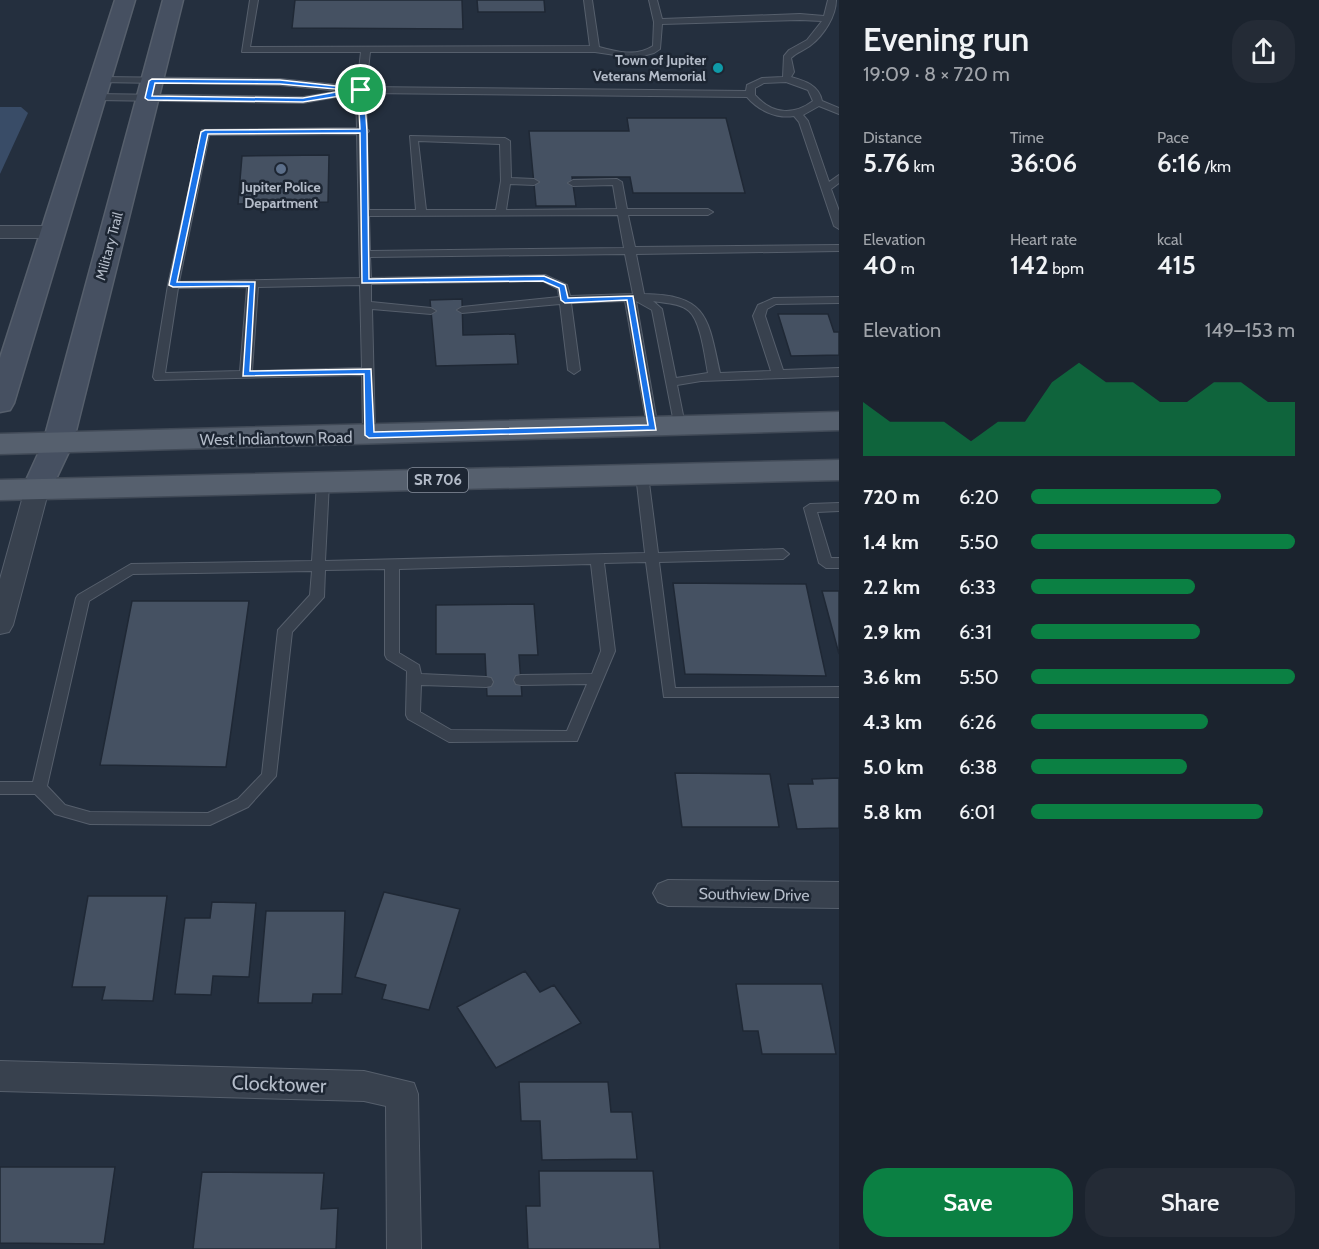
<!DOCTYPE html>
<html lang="en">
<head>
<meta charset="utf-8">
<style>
  :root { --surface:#1b232e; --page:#242b36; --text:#f1f3f6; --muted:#a0a4aa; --accent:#0b8043 }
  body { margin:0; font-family:Cabin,sans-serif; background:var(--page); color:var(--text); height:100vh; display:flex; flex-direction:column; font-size:22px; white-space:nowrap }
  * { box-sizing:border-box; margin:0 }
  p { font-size:20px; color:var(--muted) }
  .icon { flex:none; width:33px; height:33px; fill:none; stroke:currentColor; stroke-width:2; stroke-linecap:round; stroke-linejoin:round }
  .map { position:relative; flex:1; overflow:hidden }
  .sheet { display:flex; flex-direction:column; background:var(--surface); width:480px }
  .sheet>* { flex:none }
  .pin { position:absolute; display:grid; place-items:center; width:51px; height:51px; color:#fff; margin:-26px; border:3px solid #fff; border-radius:50%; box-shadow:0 2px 6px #0007 }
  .round { display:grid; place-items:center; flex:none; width:63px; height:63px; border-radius:24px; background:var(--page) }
  .headline { display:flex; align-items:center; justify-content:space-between; height:102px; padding:0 24px }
  h1 { font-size:33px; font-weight:600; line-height:45px }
  .metrics { display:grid; grid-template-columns:repeat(3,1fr); gap:9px; height:102px; padding:6px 24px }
  .metrics div { display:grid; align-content:center }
  .metrics b { font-size:26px; font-weight:600 }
  .metrics small { font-size:16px; font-weight:400 }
  .metrics p { font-size:16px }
  .chart { height:168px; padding:12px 24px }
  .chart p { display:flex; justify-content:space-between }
  .chart svg { width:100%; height:108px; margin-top:6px; fill:var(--accent); opacity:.7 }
  .button { display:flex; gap:12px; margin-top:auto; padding:12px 24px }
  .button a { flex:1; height:69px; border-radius:24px; background:var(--accent); color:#fff; font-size:24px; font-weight:600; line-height:69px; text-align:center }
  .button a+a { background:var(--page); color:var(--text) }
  ul { padding:0 24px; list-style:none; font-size:20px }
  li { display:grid; grid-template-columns:96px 72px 1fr; align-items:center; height:45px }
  li i { height:15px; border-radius:8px; background:var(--accent) }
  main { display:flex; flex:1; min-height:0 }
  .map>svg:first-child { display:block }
  .water { fill:#394c67 }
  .building { fill:#455162; stroke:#1f2835; stroke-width:1.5 }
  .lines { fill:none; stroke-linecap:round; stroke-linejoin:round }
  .lane-casing { stroke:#565f6c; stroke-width:2 }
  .street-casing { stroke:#565f6c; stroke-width:2 }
  .secondary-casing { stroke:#565f6c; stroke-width:3 }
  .primary-casing { stroke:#414a57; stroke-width:3 }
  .lane { fill:#38414e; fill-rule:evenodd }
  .street { fill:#38414e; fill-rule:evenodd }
  .secondary { fill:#465061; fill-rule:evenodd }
  .primary { fill:#56606e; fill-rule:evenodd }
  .route { fill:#1a73e8; stroke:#fff; stroke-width:1.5; fill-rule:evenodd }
  .culture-dot { fill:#0f9aa8; stroke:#1d2633; stroke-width:2 }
  .service-dot { fill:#5c6f8a; stroke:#1d2633; stroke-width:2 }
  .labels { text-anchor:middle; stroke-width:5; stroke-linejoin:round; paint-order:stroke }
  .far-poi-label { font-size:14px; font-weight:bold; fill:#b4bcc9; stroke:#1d2633; text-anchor:end }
  .far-street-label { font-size:14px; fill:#b4bcc9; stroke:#1d2633 }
  .shield { fill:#1d2633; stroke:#878f9c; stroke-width:1.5 }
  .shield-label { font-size:15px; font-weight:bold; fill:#b4bcc9 }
  .street-label { font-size:16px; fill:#b4bcc9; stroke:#1d2633 }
  .near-street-label { font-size:20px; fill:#b4bcc9; stroke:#1d2633 }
</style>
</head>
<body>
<main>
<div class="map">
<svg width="839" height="1249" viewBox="0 0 839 1249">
  <rect width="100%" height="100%" fill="#242f3e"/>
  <path class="water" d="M0 107H21L28 113 0 174Z"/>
  <path class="building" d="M295 0H462L463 29 292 28Z
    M477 0H544L545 12H478Z
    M627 118H726L745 193H633L630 177H572L576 206H536L529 131H629Z
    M329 155 328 202 238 204 242 156Z
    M462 299 463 335 515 334 518 364 436 366 430 300Z
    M778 314H828L834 332H839V355L791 356Z
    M673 583 806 584 826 676 685 674Z
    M822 591H839V654Z
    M132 601H249L226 767 100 765Z
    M534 604 538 655H519L522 696H487L485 654H436V605Z
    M675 773 770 774 779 827H682Z
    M839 778V828L797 829 788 784H813L812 779Z
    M384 892 460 909 429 1010 382 999 386 985 355 977Z
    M88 896H167L153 1001 102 1000 105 987H72Z
    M212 902 256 903 249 977 213 976 211 995 175 994 185 918H210Z
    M266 911H345L342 994H313L312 1003H258Z
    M525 971 540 992 554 985 581 1023 496 1068 457 1007Z
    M736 984H822L836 1054H762L758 1031H743Z
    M519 1082H608L611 1112H632L637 1159 542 1160 540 1121H521Z
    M0 1167H115L104 1244 0 1243Z
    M539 1171H653L660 1249H528L526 1206H540Z
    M202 1172 324 1173 321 1209 338 1208 336 1249H193Z"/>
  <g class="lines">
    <g class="lane-casing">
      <path id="lane" d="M250 0H258L250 47 590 46 584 0H592L599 47C617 52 636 57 653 46L654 22 649 0H657L662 19 800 14 824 16 828 0H836C836 16 824 35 811 45 805 50 797 52 791 58L794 72 791 77C805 81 819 85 822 101L839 108V114L819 106 803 115 808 121 829 182 839 175V183L831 189 839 211V229L834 226 799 122 794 116C776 119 758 110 747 97L366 93 367 129 369 131 367 133 369 210H416L410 136 505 138 510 141 511 178 534 179 539 182 534 185 510 184 506 210 617 209 613 185 573 186 568 183 573 180 617 179 622 182 627 209H708L713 212 708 215H628L635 247 839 245V251L636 254 644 294C708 295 708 318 720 373L771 371 753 316 758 305 774 298 839 297V303L776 304 767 309 765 316 783 370 839 368V376L701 381 677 385 685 425 679 429 675 428 652 310 636 301 658 428 652 432 648 431 625 301 571 303 580 370 574 374 568 370 560 304 462 313 457 310 462 307 559 297 558 289 543 281 371 284V302L431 308 436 311 431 314 372 309 375 435 369 439 363 435 362 375 155 380 153 377 168 285 202 130 357 128 356 92 348 91 347 95 303 103 95 100 90 97 95 94 303 97 341 91 280 85 97 82V78L100 77 280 79 357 87 361 52H242ZM800 20 822 21 807 40 789 50 784 56 783 77 762 78 747 85 746 91 366 87 370 52H595L635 58 654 53 660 49 662 24ZM786 82 808 90 813 101C793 116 772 114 755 95V88L764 83ZM357 134 360 278 179 282 209 135ZM418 141 500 144 501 181 496 210H426ZM618 215 624 248 370 251 369 216ZM625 254 633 294 570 296 567 285 545 275 371 278 370 257ZM360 285 362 368 252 371 258 287ZM247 287 240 371 165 373 178 288ZM653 301C664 303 680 303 689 311 701 321 705 358 708 373L676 378 662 309Z
        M642 471 648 475 658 553 783 549 789 554 783 559 659 562 675 688 839 687V697H664L646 562 604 563 615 651 577 741 449 742 408 719 406 715 407 671 387 659 385 655V569L325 570 324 597 292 632 276 776 248 807 210 825 90 824 55 814 35 794H0V782H33L76 598 78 595 131 564 312 561 317 483 323 479 329 483 325 561 645 553 636 475ZM591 564 601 651 592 674 521 675 516 676 514 680 516 684 521 685 587 684 567 731 451 730 420 712 421 685 486 687 491 686 493 682 491 678 486 677 421 674 419 665 399 653V569ZM312 571 310 595 278 630 262 774 238 799 208 813 90 812 65 805 47 786 89 601 133 574Z
        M839 503V511L817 512 831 558H839V568H826L819 563 804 508 810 504Z"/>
    </g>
    <g class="street-casing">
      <path id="street" d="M0 226H54L61 228 64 232 61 236 54 238H0Z
        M37 481 45 483 49 489 13 625 9 632 0 634V579L25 489 29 483Z
        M668 880 839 882V908L668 906 658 902 653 893 658 884Z
        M0 1061 364 1071 414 1083 418 1094 421 1249H387L386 1106 364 1101 0 1091Z"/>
    </g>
    <g class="secondary-casing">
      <path id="secondary" d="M115 0H135L14 403 10 410 0 412V358Z
        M163 0H183L73 443 48 496 37 499 26 496 22 489 43 443Z"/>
    </g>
    <g class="primary-casing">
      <path id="primary" d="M839 412V430L0 454V434Z
        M839 460V480L0 500V480Z"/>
    </g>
    <use href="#lane" class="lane"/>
    <use href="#street" class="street"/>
    <use href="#secondary" class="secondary"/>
    <use href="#primary" class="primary"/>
  </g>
  <path class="route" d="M152 79 280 80 364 89 367 131 369 279 544 276 565 285 568 298 633 296 656 430 369 438 365 435 364 374 243 376 249 286 173 287 169 285 201 132 205 130 360 129 358 93 303 102 148 100 145 98 149 81ZM155 83 280 84 347 90 303 98 152 96ZM360 133 362 283 543 281 559 288 561 300 565 303 627 300 648 425 374 432 371 369 250 371 255 282H177L208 134Z"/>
  <circle class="culture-dot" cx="718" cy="68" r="6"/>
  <circle class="service-dot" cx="281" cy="169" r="6"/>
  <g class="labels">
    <g class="far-poi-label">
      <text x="706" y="65">Town of Jupiter<tspan x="706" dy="16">Veterans Memorial</tspan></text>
      <text x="281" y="192" text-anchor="middle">Jupiter Police<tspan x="281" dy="16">Department</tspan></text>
    </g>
    <g class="far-street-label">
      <text transform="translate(109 246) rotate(-75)" y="5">Military Trail</text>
    </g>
    <rect class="shield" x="408" y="468" width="60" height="24" rx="4.5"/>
    <g class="shield-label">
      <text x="438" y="485">SR 706</text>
    </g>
    <g class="street-label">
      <text transform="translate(276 438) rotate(-1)" y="6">West Indiantown Road</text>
      <text transform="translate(754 894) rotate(1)" y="6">Southview Drive</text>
    </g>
    <g class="near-street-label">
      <text transform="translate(279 1084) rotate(2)" y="7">Clocktower</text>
    </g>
  </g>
</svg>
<div class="pin" style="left:361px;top:90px;background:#1e9e55"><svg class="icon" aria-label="arrive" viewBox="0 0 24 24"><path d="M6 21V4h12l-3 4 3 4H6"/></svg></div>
</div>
<section class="sheet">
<div class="headline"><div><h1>Evening run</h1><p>19:09 · 8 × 720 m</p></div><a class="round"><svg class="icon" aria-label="share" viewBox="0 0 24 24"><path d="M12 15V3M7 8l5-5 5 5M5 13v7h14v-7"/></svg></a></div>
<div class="metrics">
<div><p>Distance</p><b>5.76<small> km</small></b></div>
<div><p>Time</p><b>36:06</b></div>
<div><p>Pace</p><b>6:16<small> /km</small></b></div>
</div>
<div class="metrics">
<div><p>Elevation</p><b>40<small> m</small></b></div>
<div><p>Heart rate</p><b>142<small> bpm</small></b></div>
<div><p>kcal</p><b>415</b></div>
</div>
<div class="chart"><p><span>Elevation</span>149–153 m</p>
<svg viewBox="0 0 160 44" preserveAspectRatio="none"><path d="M0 44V22L10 30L20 30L30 30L40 38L50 30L60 30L70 14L80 6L90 14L100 14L110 22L120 22L130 14L140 14L150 22L160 22V44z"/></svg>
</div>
<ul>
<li><b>720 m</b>6:20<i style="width:72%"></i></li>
<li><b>1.4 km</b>5:50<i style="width:100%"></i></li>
<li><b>2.2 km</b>6:33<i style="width:62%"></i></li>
<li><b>2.9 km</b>6:31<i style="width:64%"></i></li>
<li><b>3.6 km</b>5:50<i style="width:100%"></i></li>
<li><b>4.3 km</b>6:26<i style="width:67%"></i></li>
<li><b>5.0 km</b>6:38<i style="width:59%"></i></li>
<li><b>5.8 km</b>6:01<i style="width:88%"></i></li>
</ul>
<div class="button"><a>Save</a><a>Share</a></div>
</section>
</main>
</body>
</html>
